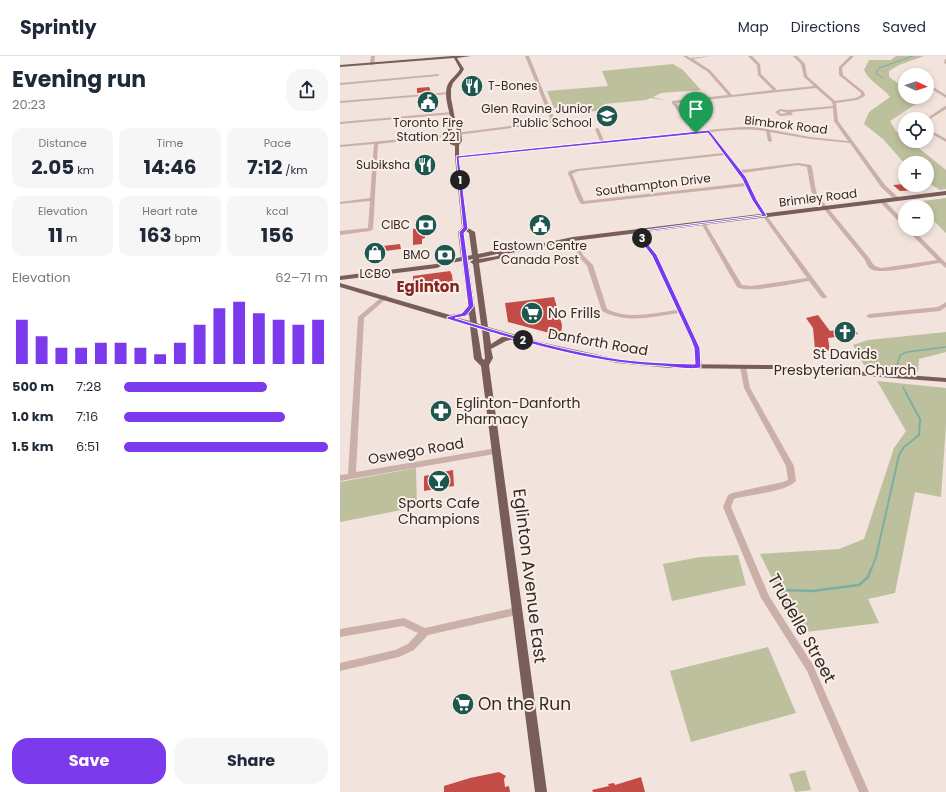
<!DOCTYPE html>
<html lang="en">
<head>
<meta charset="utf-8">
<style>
  :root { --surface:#fff; --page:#f6f6f7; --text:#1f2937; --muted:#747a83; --line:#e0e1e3; --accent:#7c3aed }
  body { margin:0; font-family:Poppins,sans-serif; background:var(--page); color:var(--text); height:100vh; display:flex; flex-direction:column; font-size:15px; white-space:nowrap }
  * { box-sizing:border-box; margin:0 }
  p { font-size:13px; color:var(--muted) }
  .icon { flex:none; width:22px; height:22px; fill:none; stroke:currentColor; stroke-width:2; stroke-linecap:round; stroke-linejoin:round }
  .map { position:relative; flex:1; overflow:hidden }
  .side { display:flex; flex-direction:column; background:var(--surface); width:340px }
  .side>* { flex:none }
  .needle { width:26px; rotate:93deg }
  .buttons { position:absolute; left:558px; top:12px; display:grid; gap:8px }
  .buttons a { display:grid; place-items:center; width:36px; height:36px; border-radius:50%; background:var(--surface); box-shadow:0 2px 6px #0003; font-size:20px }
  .pin { position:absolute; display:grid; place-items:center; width:34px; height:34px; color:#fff; margin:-41px -17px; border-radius:50% 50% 50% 0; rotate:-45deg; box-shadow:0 0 4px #0007 }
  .pin .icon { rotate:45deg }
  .km { position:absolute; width:20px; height:20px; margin:-10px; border-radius:50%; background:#222; color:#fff; font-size:11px; line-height:20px; text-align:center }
  .round { display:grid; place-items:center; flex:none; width:42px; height:42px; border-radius:16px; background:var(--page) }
  .summary { display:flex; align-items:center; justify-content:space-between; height:68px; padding:0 12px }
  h1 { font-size:22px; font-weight:700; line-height:30px }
  .figures { display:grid; grid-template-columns:repeat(3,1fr); gap:6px; height:68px; padding:4px 12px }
  .figures div { display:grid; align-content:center; border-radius:10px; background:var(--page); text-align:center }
  .figures b { font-size:20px; font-weight:700 }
  .figures small { font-size:11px; font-weight:400 }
  .figures p { font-size:11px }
  .chart { height:112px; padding:8px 12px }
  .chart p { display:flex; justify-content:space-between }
  .chart svg { width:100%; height:72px; margin-top:4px; stroke:var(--accent); stroke-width:6 }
  .primary-button { display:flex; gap:8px; margin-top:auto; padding:8px 12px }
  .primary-button a { flex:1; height:46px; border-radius:16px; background:var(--accent); color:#fff; font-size:16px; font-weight:700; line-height:46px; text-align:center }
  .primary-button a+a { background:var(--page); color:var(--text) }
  ul { padding:0 12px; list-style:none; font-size:13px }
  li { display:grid; grid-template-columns:64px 48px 1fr; align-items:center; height:30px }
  li i { height:10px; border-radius:5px; background:var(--accent) }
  header { display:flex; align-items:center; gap:24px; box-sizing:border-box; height:56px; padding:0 20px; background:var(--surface); border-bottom:1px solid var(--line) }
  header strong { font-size:19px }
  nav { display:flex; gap:22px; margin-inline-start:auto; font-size:14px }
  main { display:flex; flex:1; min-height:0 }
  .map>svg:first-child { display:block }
  .green { fill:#bcc09c }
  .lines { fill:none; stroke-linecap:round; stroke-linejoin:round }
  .stream-far3 { stroke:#7baea6; stroke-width:1 }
  .stream-far2 { stroke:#7baea6; stroke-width:1.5 }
  .stream-far1 { stroke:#7baea6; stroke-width:2 }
  .stream { stroke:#7baea6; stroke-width:2.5 }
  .building { fill:#c44c47 }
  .minor { fill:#cab0a8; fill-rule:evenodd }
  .major { fill:#785d59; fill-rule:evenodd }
  .route { fill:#7c3aed; stroke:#fff; fill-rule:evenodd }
  .labels { text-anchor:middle; stroke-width:4; stroke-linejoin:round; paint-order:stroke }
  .far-poi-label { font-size:12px; fill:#362a28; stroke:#f9eee8; text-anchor:end }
  .far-street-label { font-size:12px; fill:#362a28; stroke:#f9eee8 }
  .poi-label { font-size:14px; fill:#362a28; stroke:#f9eee8; text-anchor:start }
  .street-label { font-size:14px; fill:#362a28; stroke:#f9eee8 }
  .neighbourhood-label { font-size:15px; font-weight:bold; fill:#842522; stroke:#f9eee8 }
  .near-street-label { font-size:17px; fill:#362a28; stroke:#f9eee8 }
  .near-poi-label { font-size:17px; fill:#362a28; stroke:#f9eee8; text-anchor:start }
</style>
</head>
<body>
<header>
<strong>Sprintly</strong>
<nav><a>Map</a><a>Directions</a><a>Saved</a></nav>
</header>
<main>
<section class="side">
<div class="summary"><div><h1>Evening run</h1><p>20:23</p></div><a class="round"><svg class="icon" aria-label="share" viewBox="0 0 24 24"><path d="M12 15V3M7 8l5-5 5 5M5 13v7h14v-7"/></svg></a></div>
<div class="figures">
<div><p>Distance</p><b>2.05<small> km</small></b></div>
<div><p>Time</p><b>14:46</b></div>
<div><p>Pace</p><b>7:12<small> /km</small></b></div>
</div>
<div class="figures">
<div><p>Elevation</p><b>11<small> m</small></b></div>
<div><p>Heart rate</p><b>163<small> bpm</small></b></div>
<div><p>kcal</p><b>156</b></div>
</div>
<div class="chart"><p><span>Elevation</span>62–71 m</p>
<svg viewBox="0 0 160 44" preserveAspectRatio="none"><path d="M5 44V17M15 44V27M25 44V34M35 44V34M45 44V31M55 44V31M65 44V34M75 44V38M85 44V31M95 44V20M105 44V10M115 44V6M125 44V13M135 44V17M145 44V20M155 44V17"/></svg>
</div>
<ul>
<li><b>500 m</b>7:28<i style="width:70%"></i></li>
<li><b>1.0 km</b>7:16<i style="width:79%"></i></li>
<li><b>1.5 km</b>6:51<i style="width:100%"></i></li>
</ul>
<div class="primary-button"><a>Save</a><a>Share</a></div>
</section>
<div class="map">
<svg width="606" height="736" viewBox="0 0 606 736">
  <rect width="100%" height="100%" fill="#f2e3dc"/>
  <path class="green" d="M556 0H584L559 9 549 15V21L565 32V41H578L582 44 550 65 556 75 565 81V85H570L606 114V133L600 134 587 126V107L565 108 543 83 524 68 529 56 550 41C543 31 530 27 524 14L529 4H551Z
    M333 8 343 14 361 34 321 37 313 41 326 45 311 42 306 44 264 48 267 54 245 56 242 50 214 52 207 35 268 30 262 15Z
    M606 142V177L587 158V151H580L575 146Z
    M606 276V296L579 303 578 316 524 309 513 289 528 284Z
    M537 325 606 332V369L601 441 575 436 555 537 528 543 539 567 466 576 448 555 420 498 499 493 524 483 554 392 566 375Z
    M76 412 77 451 0 466V426Z
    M398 499 406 529 332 545 323 508 360 501Z
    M428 591 456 657 351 686 330 615Z
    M465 714 471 734 455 736 449 718Z"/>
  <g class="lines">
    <path class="stream-far3" d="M543 22 536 17 539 12 573 0"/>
    <path class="stream-far2" d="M557 310 560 299 567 296 606 291
      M563 331 567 338"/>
    <path class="stream-far1" d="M531 514 536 501 559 399 564 391 579 379 580 363 566 337"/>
    <path class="stream" d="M444 534 472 535 519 529 528 521 531 513"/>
  </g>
  <path class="building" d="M89 31 91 36 77 37V32Z
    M91 41V43H96L97 48H77V42Z
    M565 128V129H572L577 134 560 135 553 129Z
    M81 172V177L85 176V182L82 183V188L73 189V173Z
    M60 188 61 193 45 195V202L27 204 26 192Z
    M110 215 112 219 113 229 77 234V225H73V220Z
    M214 241 222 269 221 280 168 266 165 247Z
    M478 259 490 275 513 271 518 278 488 282 490 295 475 293 473 272 466 262Z
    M113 414 114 430 84 435V420Z
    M159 716 166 720 164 723 165 731 169 730 170 736H104V730L130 722Z
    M301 721 305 736H253L252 734 269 730 268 728 274 727 275 729Z"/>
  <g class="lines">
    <path class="minor" d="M31 0H35L34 8 32 9 30 8Z
      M185 0H189L214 62 211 67 93 82 38 88 33 173 30 175 0 179V175L28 172 30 145 0 148V146L30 142 34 88 0 91V89L93 80 209 65 210 62Z
      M343 0H347L350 2 371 0 353 3 370 14 392 39 433 34 418 19 417 9 408 0H412L420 8 421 18 437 34 474 30 464 21 461 8 453 0H457L465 8 467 20 495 45 516 42 521 39V37L499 19V11L510 0H514L502 12 503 19 524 36 525 40 517 44 496 47 498 65 545 129 559 142V144H555L541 131 510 87 470 83 430 76 432 85 430 86 428 85 426 75C408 72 390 74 371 76L401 114 458 107 471 109C475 119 473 131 479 141L530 203C533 209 535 211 542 212L597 204 566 173H572L606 207V212L600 207C585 209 545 218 533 214 528 212 527 209 525 204L475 142 471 134 467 111 458 109 403 117 407 122 421 152 487 241 486 242H482L469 225C455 227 408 238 397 231L361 167V166L365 167 402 229 411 230 467 222 417 152 406 130 243 148H241C234 139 234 127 228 118L229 115 237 113 383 97 367 77 117 102 115 101 117 100 260 85 255 73 257 72 259 73 264 85 353 76 332 47V45L388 39 368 16ZM476 32 492 46 493 50 448 54 440 53 435 56 440 60 452 59 453 58 451 56 493 52 494 65 508 85 470 81 416 71H401L357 75 336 47ZM441 55 447 57 441 58 439 56ZM385 99 403 122 405 127 244 145 232 118 238 115Z
      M605 3H606V8L604 7Z
      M571 15H573L577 19H573Z
      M99 18 98 20 0 29V27Z
      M587 27 606 39V42L587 30Z
      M110 36V38H109L0 47V45Z
      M605 50H606V53L587 65V63H586Z
      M112 56H113V58L0 68V66Z
      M587 72 606 83V86L587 75Z
      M540 144H544L565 166V171L563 170 540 146Z
      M299 173 301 174 307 188 317 199 357 284 360 292 362 310 361 311H357L356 310 354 292 338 257C313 261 286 268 262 255L247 210 238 200 230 183 233 181 235 182 243 199 253 209 267 253C288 264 314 257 337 254L312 199 302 188 296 175Z
      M45 239 47 240V242L24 262 16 416 157 392 160 393 161 395 160 397 0 425V419L8 418 18 261 43 240Z
      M606 246V251L600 255 529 262 526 260 529 258 598 251Z
      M403 309 406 311 410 332 454 410 456 425C448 435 410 439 397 442L394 443 391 451 429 540 473 609 529 736H519L467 615 421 542 383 451 388 439 392 437 443 426 448 424 446 410 404 332 400 311Z
      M178 551 181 552 182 555 181 558 88 579 74 594 59 601 0 615V607L55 594 68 588 78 577 63 570 0 581V573L64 562 85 572Z"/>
    <path class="major" d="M112 0H131L117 2 124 13 121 18 113 27 111 33V42L115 63 120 66 122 85 119 89V101L128 172 135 176 138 198 157 194 164 195 233 181 606 135V139L233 185 166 198 162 202 139 207 148 271 200 286 277 303 330 308 435 309 606 322V326L435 313 330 312 277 307 199 290 175 283 166 285 151 293 153 302 149 309 207 736H195L141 310 134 303 130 270 0 231V227L110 259 122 257 128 250 122 205 105 208 97 212 0 224V220L96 208 101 206 121 201 118 176 122 172 115 101V90L110 88 107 67 111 64C109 53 103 39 108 28 111 22 117 19 120 13L114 2 0 11V9ZM113 66 116 67 118 85 116 87H114L111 67ZM126 175 129 177 132 199 127 200 124 177ZM157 198H159L158 200 139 203V202ZM133 203V204L130 206 133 208 141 269 137 267 128 204ZM129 258 130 265 118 262 126 260ZM137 272 142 273 145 302 144 304 142 302ZM149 275 166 281H162L151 288Z"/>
  </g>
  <path class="route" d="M369 74 406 121 417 144 427 160 302 176 308 188 317 199 360 292 361 312C348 314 334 311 321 310 247 307 177 284 107 263V261L122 257 128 250 119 176 123 172 116 100ZM368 77 402 123 412 144 422 159 297 175 303 188 312 200 351 284 354 292 355 308C322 307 288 306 255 299 207 290 161 276 115 262L126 260 134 250 124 177 128 173 119 102Z"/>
  <defs>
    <g id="restaurant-disc" transform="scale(1.15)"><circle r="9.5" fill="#1e574f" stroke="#f9eee8"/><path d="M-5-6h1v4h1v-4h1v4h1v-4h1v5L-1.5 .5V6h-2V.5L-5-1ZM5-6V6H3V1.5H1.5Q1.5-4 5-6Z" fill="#fff"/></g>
    <g id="civic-disc" transform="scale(1.15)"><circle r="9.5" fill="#1e574f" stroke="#f9eee8"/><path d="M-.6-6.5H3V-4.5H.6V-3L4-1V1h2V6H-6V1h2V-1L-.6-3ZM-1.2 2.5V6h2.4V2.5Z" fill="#fff"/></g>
    <g id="school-disc" transform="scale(1.15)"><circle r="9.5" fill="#1e574f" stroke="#f9eee8"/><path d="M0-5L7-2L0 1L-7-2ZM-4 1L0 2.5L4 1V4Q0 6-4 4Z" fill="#fff"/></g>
    <g id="bank-disc" transform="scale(1.15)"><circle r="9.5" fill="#1e574f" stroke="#f9eee8"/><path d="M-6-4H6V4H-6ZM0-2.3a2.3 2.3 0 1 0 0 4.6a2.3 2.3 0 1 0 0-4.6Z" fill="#fff"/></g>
    <g id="shop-disc" transform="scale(1.15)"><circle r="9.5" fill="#1e574f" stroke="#f9eee8"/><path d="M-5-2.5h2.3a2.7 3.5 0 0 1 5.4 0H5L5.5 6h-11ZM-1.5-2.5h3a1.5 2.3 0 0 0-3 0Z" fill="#fff"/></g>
    <g id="supermarket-disc" transform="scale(1.15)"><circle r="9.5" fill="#1e574f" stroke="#f9eee8"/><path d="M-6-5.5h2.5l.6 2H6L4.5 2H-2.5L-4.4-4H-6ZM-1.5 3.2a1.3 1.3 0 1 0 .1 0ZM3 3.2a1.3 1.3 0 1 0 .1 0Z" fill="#fff"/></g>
    <g id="church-disc" transform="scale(1.15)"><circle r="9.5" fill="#1e574f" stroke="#f9eee8"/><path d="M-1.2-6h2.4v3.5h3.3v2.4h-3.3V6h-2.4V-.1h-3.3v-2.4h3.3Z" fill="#fff"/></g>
    <g id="pharmacy-disc" transform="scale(1.15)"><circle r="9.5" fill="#1e574f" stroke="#f9eee8"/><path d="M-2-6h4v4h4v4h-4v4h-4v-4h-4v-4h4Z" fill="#fff"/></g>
    <g id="bar-disc" transform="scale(1.15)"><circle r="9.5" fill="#1e574f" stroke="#f9eee8"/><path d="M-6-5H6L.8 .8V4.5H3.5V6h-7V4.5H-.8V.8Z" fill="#fff"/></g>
  </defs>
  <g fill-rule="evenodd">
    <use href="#restaurant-disc" x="132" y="30"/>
    <use href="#civic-disc" x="88" y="46"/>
    <use href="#school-disc" x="267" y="60"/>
    <use href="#restaurant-disc" x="85" y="109"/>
    <use href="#bank-disc" x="86" y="169"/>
    <use href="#civic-disc" x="200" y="169"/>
    <use href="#shop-disc" x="35" y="197"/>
    <use href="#bank-disc" x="105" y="199"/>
    <use href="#supermarket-disc" x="192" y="257"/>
    <use href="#church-disc" x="505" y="276"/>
    <use href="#pharmacy-disc" x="101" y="355"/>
    <use href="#bar-disc" x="99" y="425"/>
    <use href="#supermarket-disc" x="123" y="648"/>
  </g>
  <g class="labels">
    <g class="far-poi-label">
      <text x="148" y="34" text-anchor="start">T-Bones</text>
      <text x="252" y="57">Glen Ravine Junior<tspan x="252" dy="14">Public School</tspan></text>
      <text x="88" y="71" text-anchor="middle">Toronto Fire<tspan x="88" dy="14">Station 221</tspan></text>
      <text x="70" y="113">Subiksha</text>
      <text x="70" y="173">CIBC</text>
      <text x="200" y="194" text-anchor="middle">Eastown Centre<tspan x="200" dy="14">Canada Post</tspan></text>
      <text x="90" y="203">BMO</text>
      <text x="35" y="222" text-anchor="middle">LCBO</text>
    </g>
    <g class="far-street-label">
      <text transform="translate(446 69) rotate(7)" y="4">Bimbrok Road</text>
      <text transform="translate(313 129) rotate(-7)" y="4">Southampton Drive</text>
      <text transform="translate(478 142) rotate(-7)" y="4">Brimley Road</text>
    </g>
    <g class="poi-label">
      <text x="208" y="262">No Frills</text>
      <text x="505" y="303" text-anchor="middle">St Davids<tspan x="505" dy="16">Presbyterian Church</tspan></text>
      <text x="116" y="352">Eglinton-Danforth<tspan x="116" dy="16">Pharmacy</tspan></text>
      <text x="99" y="452" text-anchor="middle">Sports Cafe<tspan x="99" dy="16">Champions</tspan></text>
    </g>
    <g class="street-label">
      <text transform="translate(258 286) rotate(10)" y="5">Danforth Road</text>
      <text transform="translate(76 395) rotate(-10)" y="5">Oswego Road</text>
    </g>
    <g class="neighbourhood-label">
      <text x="88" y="236">Eglinton</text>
    </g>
    <g class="near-street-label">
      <text transform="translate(190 520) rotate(83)" y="6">Eglinton Avenue East</text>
      <text transform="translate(462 572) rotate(61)" y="6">Trudelle Street</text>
    </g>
    <g class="near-poi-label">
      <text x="138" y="654">On the Run</text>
    </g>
  </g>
</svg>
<div class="buttons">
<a><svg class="needle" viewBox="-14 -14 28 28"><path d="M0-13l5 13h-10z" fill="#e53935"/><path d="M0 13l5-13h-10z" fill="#747a83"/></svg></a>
<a><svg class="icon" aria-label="locate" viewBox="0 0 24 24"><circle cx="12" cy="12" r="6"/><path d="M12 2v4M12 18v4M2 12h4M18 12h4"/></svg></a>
<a>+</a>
<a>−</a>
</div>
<div class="pin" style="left:356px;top:77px;background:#1e9e55"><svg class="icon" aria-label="arrive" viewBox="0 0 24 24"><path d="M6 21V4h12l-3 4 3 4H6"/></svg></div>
<b class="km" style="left:120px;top:124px">1</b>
<b class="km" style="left:183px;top:284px">2</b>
<b class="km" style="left:302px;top:182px">3</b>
</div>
</main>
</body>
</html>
